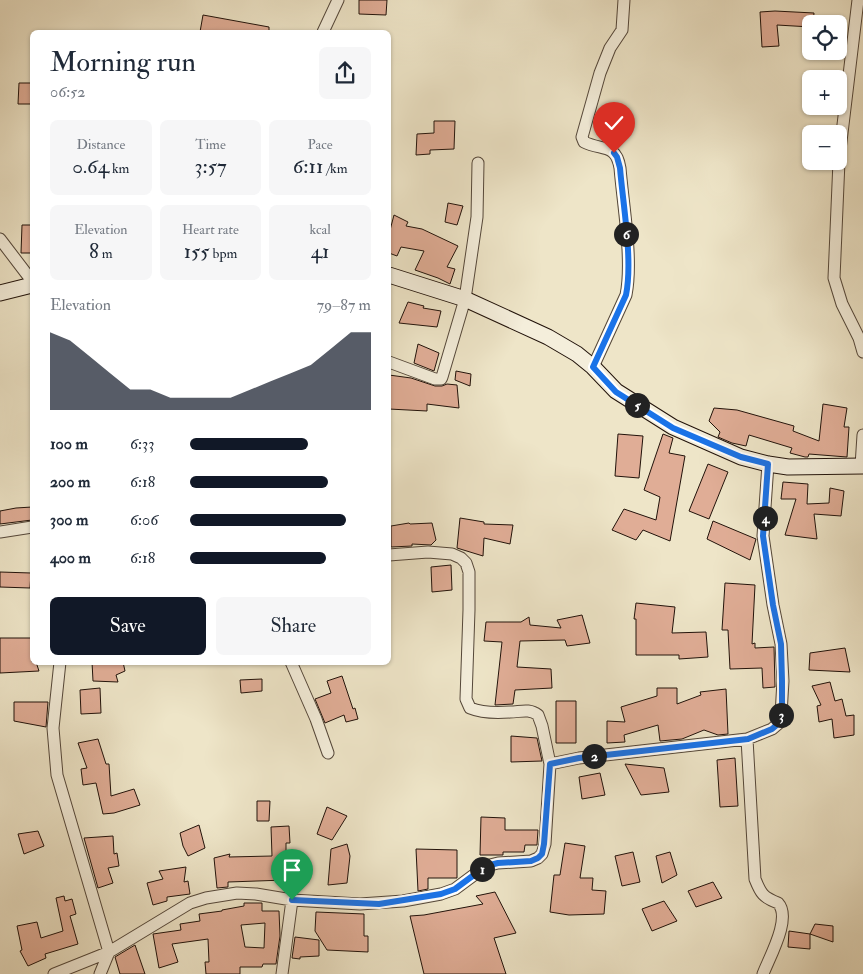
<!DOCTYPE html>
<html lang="en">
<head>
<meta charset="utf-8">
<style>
  :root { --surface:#fff; --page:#f6f6f7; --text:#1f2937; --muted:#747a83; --accent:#111827 }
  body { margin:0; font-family:"IM FELL Double Pica",serif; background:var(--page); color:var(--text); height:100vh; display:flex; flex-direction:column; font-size:19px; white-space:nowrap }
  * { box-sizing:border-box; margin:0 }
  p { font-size:16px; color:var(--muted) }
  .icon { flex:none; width:28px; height:28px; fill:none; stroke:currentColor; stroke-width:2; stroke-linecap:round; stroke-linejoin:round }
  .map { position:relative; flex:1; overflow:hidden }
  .sheet { position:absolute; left:30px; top:30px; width:361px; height:635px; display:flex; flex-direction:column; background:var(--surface); border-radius:8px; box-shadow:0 1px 4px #0004 }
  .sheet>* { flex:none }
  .fabs { position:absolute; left:802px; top:15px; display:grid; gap:10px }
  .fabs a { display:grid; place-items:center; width:45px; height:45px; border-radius:8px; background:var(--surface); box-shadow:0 1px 4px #0004; font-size:25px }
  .pin { position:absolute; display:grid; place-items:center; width:42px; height:42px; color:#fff; margin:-51px -21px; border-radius:50% 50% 50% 0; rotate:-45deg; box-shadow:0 0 5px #0007 }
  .pin .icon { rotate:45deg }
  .km { position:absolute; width:25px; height:25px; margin:-12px; border-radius:50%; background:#222; color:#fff; font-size:14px; line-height:25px; text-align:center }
  .round { display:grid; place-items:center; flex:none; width:52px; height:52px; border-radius:8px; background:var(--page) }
  .headline { display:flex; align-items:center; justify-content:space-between; height:85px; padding:0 20px }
  h1 { font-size:28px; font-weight:600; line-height:38px }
  .stats { display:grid; grid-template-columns:repeat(3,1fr); gap:8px; height:85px; padding:5px 20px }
  .stats div { display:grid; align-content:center; border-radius:8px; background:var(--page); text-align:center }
  .stats b { font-size:21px; font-weight:600 }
  .stats small { font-size:14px; font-weight:400 }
  .stats p { font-size:14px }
  .chart { height:140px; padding:10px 20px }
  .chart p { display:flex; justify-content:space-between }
  .chart svg { width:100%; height:90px; margin-top:5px; fill:var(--accent); opacity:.7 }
  .primary-button { display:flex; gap:10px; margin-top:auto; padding:10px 20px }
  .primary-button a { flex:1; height:58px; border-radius:8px; background:var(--accent); color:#fff; font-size:20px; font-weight:600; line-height:58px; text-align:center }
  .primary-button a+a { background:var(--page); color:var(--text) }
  ul { padding:0 20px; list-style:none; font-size:16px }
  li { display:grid; grid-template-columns:80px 60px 1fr; align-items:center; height:38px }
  li i { height:12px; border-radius:6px; background:var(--accent) }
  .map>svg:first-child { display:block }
  .building { fill:#e0ad96; stroke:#21120a; fill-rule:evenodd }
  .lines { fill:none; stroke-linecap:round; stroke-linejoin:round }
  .street-casing { stroke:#54473a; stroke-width:13 }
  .secondary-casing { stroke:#21120a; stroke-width:17 }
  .street { stroke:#f4eedb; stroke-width:11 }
  .secondary { stroke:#f4eedb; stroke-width:15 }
  .route-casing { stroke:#fff; stroke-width:10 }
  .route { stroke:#1a73e8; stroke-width:6 }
</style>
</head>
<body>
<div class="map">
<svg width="863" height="974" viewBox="0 0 863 974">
  <rect width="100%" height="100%" fill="#eee5c8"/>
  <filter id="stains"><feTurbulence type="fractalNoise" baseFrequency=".004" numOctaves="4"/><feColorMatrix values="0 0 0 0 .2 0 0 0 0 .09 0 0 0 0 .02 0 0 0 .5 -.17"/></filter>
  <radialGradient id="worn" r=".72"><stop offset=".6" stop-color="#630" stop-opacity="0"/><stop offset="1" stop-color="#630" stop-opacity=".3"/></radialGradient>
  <path class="building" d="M359 0H387L386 15 359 14Z
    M775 11 814 13 813 24H811V27L777 25 779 46 762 47 760 12Z
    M203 15 269 27V32H200Z
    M19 83H32V104H18Z
    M434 121H455L454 149 430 150V154L416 155 417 134 434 133Z
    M448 203 463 206 457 225 445 222Z
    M394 215 408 222 406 226 422 229 458 246 447 267 455 269 450 284 438 278 415 270 424 251 401 247 397 256 389 253V234Z
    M22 225H32V253H21Z
    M408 302 424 306 423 308 441 311 437 327 399 323Z
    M418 344 439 353 434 371 414 363Z
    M456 371 471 374 470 386 455 380Z
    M389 375 411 378 435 386H442L447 384 457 385 459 408 427 404V411L389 409Z
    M823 404 847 408 844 427H849L847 457 809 454 808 457H805L790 453 792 448 749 435 746 446 732 443 718 437 720 432 709 421 714 408 737 410 794 426 793 431 819 441Z
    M618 434 643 436 639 478 615 476Z
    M663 434 673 438 669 453 685 456 670 541 643 530 636 540 612 530 624 509 656 520 660 497 644 490Z
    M708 464 728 472 709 519 689 511Z
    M783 482 808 484 807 504 829 503 830 488 844 491 841 516 814 514 817 539 785 535 796 499H781Z
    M32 507V520L0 524V511L16 508Z
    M460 518 484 522V524L513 525 510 544 484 538 483 556 457 548Z
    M713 521 756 539 750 560 707 539Z
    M409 523 410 524 432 523 436 540 431 545 412 544V546L391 547V526Z
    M451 565 452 590 432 592 431 567Z
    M0 572 31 573 30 588 0 587Z
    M725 583 755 585 752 644 755 643V648L774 647 775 687 763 688 762 668 730 669 728 630H722Z
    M636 603 675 607 672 633 706 632 708 657 679 659V655H636V619H634Z
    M582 615 590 643 567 646 565 640 520 641 517 667 551 669 552 688 515 690 513 704 495 705 502 642 484 641 486 622H521L529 617 530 625 561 628 557 620Z
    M0 638H32V662H36L39 671 0 673Z
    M845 648 850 672 809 670 810 653Z
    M92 662H123L125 671 116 675 118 682 93 681Z
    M342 676 353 709 355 708 358 719 346 722 344 715 325 723 315 699 331 693 327 681Z
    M262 679V691L241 693 240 680Z
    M830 682 835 701 842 699 846 716 854 715V735L834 738 832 719 819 722 817 706 821 705 812 686Z
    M100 688 101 713 81 714 80 690Z
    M657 688H677V704L701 695 700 692 726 689 728 734 718 735 704 730 682 739 660 741 658 725 624 735 625 742 607 743V721L625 722 621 707 657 696Z
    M556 701H576V743H556Z
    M14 702H48L46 727 14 721Z
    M511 736 537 738 542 761 511 762Z
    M98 739 106 764H109L111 796 134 789 140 805 114 813 103 814 96 783 83 785 81 769 87 768 78 743Z
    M735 758 738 806 720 807 717 760Z
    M625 764 664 768 669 792 641 795Z
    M600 773 605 795 582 799 579 777Z
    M257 801H270L269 821H257Z
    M327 807 347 816 332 840 317 834Z
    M481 817 505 818V830H538L537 845H525L524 852H503V855H480Z
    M199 825 205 848 188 856 183 846 180 833Z
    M289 826 290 843H286V880L228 882V887L217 888 214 858 230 854 229 857 272 856 271 827Z
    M38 831 44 846 24 854 18 834Z
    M113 836 114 854 117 853 119 866 108 868 113 883 98 888 84 838Z
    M565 843 585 846 580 878H593L592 890 606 891 604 914 569 915 550 912 554 875H560Z
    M347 844 350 856 347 883 328 885 331 849Z
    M416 849 457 850V878H428V889L418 891Z
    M633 852 640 882 622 886 615 856Z
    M670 852 677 875 662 883 656 856Z
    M186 867 184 882 188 881 190 894 167 897V901L153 905 147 883 163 879 159 871Z
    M713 882 722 898 696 907 688 891Z
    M495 892 516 933 494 938 506 974H424L410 916 424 915 483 904 476 896Z
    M64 896 65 901 72 899 76 914 70 916 78 944 45 954 46 958 28 966 20 951 22 950 17 926 37 922 41 938 63 931 56 898Z
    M664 901 677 921 652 931 642 909Z
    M244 903H262V911H279L280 936 276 964H263L262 967H240V974H206L205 962H209L208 939 172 944 178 962 159 968 153 934 181 930 180 924 200 921 199 914 222 911V910L244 906ZM265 923 264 948 245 947 241 925Z
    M316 912 364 914V936H368V952L327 950 315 931Z
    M815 924 833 926V942L810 934Z
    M789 931 810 934V949L788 947Z
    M295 937 319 940V956L300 957V959L292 958Z
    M135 945 145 974H120L115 957Z"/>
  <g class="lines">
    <g class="street-casing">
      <path id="street" d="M323 32 338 0
        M839 158 858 0
        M839 161 834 278 842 304 859 338 863 352
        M0 239 32 281
        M389 362 435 379H441L442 377 465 299 477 217 478 163
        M593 367 626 295C633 260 623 205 620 168 616 143 602 151 584 142L582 137 600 73 610 48 622 30 624 0
        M861 466 863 435
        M0 532 32 527
        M60 662 53 728 57 775 109 952 100 974
        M291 662 316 719 328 753
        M747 739 755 879C761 894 763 897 778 903 792 918 769 958 763 974
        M550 764 579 758 747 739 772 729 779 723 781 714 783 681 781 644 773 605 763 536 768 464
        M54 974 109 952 190 903 206 898 237 893 256 894 292 900 360 904 403 901 441 894 455 889 486 866 498 863 531 861 538 858 542 854 545 844 550 764 542 726 538 715C529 708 520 712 510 712 497 713 482 713 470 708L466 699 469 610V572L466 563 461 558 452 554 428 552 389 555
        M282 974 292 900"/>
    </g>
    <g class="secondary-casing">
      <path id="secondary" d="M389 275 465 299 548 337 577 354 593 367 616 391 673 427 741 457 768 464 788 467 863 466
        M0 293 32 285"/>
    </g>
    <use href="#street" class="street"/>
    <use href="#secondary" class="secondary"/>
  </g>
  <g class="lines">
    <g class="route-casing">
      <path id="route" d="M292 900 379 904 441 894 455 889 486 866 498 863 531 861 538 858 542 854 544 844 550 764 579 758 748 739 772 729 779 723 782 714V681L781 644 773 605 763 536 768 464 741 457 673 428 616 392 593 367 626 295C633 260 623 205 620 168L617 157 614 153"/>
    </g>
    <use href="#route" class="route"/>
  </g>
  <rect width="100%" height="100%" filter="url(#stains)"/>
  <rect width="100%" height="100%" fill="url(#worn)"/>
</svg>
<div class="fabs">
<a><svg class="icon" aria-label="locate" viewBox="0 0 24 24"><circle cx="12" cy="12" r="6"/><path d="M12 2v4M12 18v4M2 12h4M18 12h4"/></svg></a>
<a>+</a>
<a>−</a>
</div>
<div class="pin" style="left:292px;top:900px;background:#1e9e55"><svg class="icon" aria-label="arrive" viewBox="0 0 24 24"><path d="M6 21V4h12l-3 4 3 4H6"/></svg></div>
<div class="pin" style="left:614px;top:153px;background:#d93025"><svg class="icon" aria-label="check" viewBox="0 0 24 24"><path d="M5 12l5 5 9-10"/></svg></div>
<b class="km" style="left:482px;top:869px">1</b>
<b class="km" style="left:594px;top:756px">2</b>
<b class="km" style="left:781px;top:715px">3</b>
<b class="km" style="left:765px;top:518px">4</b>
<b class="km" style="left:637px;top:405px">5</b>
<b class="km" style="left:626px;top:234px">6</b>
<section class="sheet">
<div class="headline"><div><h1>Morning run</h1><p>06:52</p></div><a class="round"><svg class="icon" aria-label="share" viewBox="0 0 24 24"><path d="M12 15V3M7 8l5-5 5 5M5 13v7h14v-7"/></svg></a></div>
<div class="stats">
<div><p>Distance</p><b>0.64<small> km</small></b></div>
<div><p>Time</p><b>3:57</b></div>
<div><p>Pace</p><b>6:11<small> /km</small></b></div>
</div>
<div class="stats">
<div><p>Elevation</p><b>8<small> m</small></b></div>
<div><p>Heart rate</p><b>155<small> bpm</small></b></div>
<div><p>kcal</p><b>41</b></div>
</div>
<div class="chart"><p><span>Elevation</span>79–87 m</p>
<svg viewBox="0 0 160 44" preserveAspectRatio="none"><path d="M0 44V6L10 10L20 18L30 26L40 34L50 34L60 38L70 38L80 38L90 38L100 34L110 30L120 26L130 22L140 14L150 6L160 6V44z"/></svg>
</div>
<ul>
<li><b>100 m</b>6:33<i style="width:65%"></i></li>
<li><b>200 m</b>6:18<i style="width:76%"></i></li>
<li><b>300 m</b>6:06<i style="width:86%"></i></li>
<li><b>400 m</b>6:18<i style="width:75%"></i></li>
</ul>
<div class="primary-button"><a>Save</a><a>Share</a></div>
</section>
</div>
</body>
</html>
